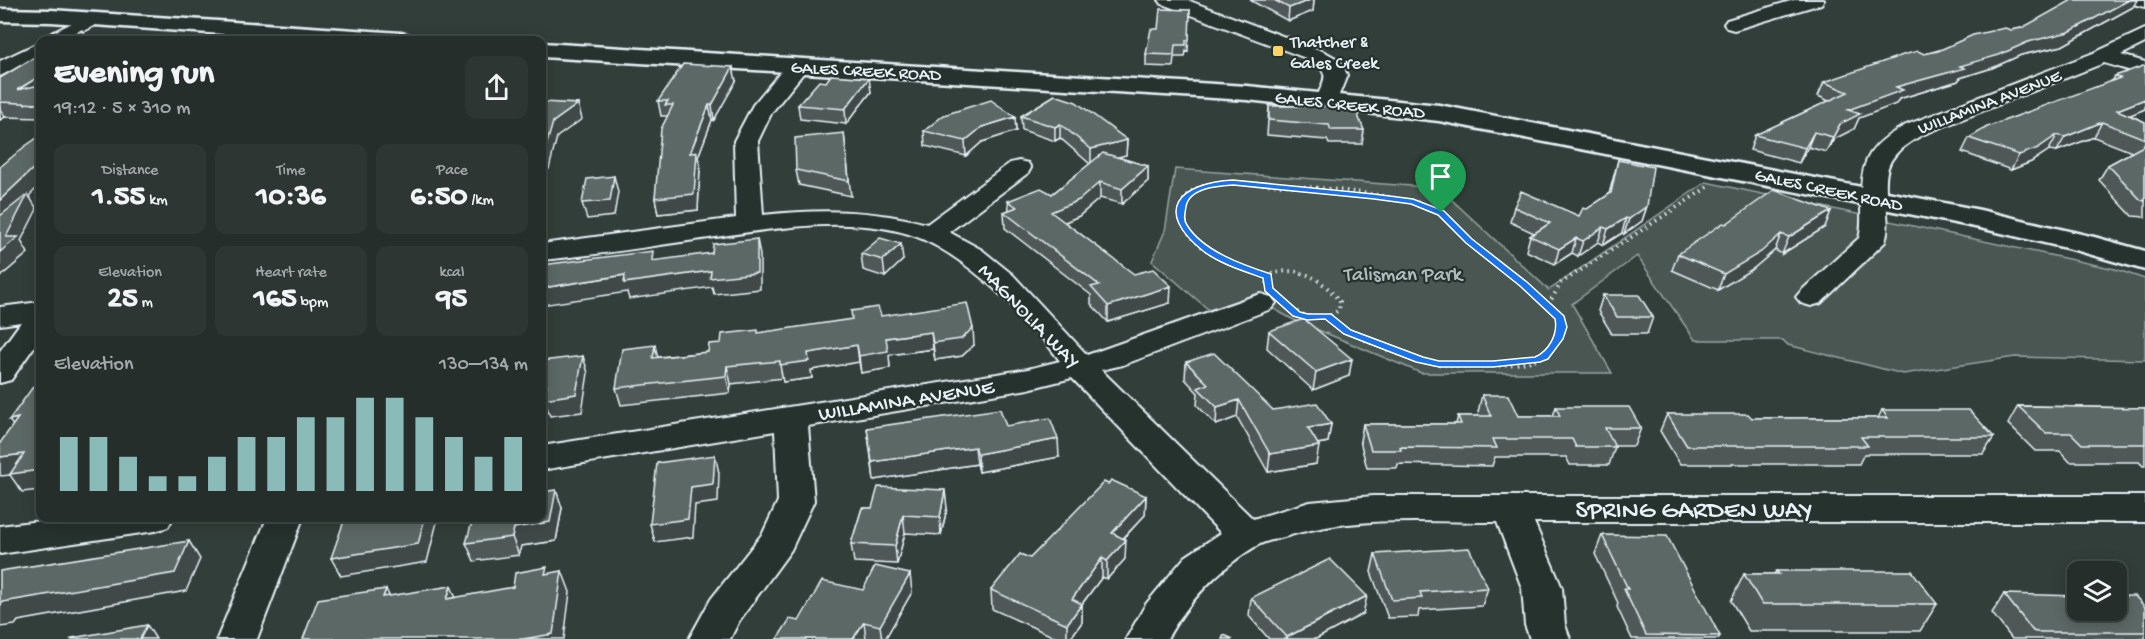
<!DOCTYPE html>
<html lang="en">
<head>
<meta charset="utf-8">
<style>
  :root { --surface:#262e2b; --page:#2e3633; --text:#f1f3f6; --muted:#a4a8a9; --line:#424a47; --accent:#8bbbb9 }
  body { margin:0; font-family:"Gochi Hand",sans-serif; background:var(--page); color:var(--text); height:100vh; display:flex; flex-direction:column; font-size:22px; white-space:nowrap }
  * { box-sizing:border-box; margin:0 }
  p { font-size:20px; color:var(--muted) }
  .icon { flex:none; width:33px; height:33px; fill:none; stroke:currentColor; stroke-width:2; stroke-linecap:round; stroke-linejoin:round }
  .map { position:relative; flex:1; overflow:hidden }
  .side { position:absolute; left:36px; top:36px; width:510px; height:486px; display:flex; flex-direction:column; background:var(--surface); border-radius:12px; box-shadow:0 3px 15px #0003,0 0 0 2px var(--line) }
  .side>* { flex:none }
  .controls { position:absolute; left:2067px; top:561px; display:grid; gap:12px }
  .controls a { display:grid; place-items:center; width:60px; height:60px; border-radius:12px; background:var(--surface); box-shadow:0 3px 15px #0003,0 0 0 2px var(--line); font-size:30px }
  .pin { position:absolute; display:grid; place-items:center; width:51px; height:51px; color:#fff; margin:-62px -26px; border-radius:50% 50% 50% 0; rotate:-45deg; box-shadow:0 0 6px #0007 }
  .pin .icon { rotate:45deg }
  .round { display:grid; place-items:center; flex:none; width:63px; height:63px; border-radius:12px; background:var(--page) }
  .overview { display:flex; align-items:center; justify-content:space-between; height:102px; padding:0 18px }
  h1 { font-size:33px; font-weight:700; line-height:45px }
  .stats { display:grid; grid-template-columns:repeat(3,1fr); gap:9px; height:102px; padding:6px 18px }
  .stats div { display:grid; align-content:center; border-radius:12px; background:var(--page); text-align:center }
  .stats b { font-size:30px; font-weight:700 }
  .stats small { font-size:16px; font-weight:400 }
  .stats p { font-size:16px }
  .chart { height:168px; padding:12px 18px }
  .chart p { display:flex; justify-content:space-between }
  .chart svg { width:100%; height:108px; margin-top:6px; stroke:var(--accent); stroke-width:6 }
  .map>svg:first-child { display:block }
  .green { fill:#495651; stroke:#98a4a4; stroke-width:1.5 }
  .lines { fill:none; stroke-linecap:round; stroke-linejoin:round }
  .minor-casing { stroke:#e8f1f8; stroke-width:4 }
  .major-casing { stroke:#e8f1f8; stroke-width:5 }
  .path { stroke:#e8f1f8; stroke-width:4; stroke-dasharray:1.5 4.5; stroke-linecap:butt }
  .minor { fill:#26332d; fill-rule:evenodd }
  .major { fill:#26332d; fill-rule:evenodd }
  .wall { fill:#4f5957; stroke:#e8f1f8; stroke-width:1.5 }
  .shaded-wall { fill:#404947; stroke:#e8f1f8; stroke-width:1.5 }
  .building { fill:#5c6865; stroke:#e8f1f8; stroke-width:1.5 }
  .route { fill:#1a73e8; stroke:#fff; stroke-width:1.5; fill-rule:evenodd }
  .poi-dot { fill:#ffd166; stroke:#26332d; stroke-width:2 }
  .labels { text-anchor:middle; stroke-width:4.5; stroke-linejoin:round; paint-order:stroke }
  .far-poi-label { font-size:18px; fill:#e8f1f8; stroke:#26332d; text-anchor:start }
  .far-street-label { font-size:18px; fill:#e8f1f8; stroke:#26332d }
  .park-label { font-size:21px; fill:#b0bbbe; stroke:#26332d }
  .street-label { font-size:21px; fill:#e8f1f8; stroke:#26332d }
  .near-street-label { font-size:26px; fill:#e8f1f8; stroke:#26332d }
</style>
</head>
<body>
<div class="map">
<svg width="2145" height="639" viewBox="0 0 2145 639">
  <rect width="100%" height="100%" fill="#323e39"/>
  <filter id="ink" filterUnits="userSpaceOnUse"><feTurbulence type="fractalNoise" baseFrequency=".0167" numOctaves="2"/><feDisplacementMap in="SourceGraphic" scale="12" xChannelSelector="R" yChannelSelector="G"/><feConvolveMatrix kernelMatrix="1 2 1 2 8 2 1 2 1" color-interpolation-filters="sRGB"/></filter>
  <g filter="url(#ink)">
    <path class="green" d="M1175 169 1439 188 1549 290 1706 182 2115 269 2145 279V360L2015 357 1903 374 1788 345 1783 340H1695L1637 256 1572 304 1612 373H1421L1292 319 1250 296 1209 310 1152 261 1165 231Z"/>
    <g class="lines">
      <g class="minor-casing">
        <path id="minor" d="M1159 0H1187L1325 52 1341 61 1347 75 1335 105 1327 107 1319 105 1316 100C1324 78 1332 75 1311 60L1162 4Z
          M1794 0H1824L1821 4 1734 30 1727 28 1724 24 1727 20Z
          M2130 0H2145V7L2133 4Z
          M92 13 99 15 102 19 99 23 67 40H43L46 36Z
          M2145 29V43L2121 55 2145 62V75L2104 63 1922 135C1881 158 1885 170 1887 214 1888 224 1888 232 1885 242L1821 303 1811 306 1801 303 1796 297 1801 291 1859 238C1862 228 1861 216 1861 205 1860 162 1867 146 1906 125L2096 52Z
          M40 42V56L0 76V61Z
          M798 60 806 61 809 66 772 112 758 141 763 215C819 209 872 209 927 224L1010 163 1019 161 1028 163 1031 168 1028 173 949 232 982 250 1013 275 1087 355 1251 297 1261 294 1271 297 1276 303 1271 309 1123 365 1101 370 1253 519 1310 502 1373 496H2145V522H1534L1562 588 1565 625 1570 639H1530L1525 625 1522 588 1497 522C1427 522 1352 515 1284 537 1276 539 1266 541 1258 545 1220 567 1188 601 1167 639H1126L1146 604 1185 557 1221 533 1072 378 1028 389 808 426 814 501 791 550 739 621 730 639H689L711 599 763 533 778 501 775 431 542 470V446L1028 369 1060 361C1028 317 968 257 917 237 855 214 772 229 709 238 653 246 597 255 542 260V244L736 218 734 141 753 105 790 61Z
          M40 302V338L11 380 0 383V351L21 322 0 325V307Z
          M63 518H173L168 527 155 531 0 554V526Z
          M267 518H303L257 639H217Z"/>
      </g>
      <g class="major-casing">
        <path id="major" d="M0 9 51 10 401 33 409 35 412 40H311L51 22 0 21Z
          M542 43 1247 86 1439 105 1980 210 2094 237 2145 251V270L2075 250 1980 228 1439 121 1247 100 542 57Z"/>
      </g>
      <path class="path" d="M1268 276C1237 266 1179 249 1182 208 1182 196 1192 190 1202 186 1235 177 1396 193 1429 206 1446 213 1457 230 1470 242 1495 264 1522 284 1548 305
        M1267 284 1269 275C1298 264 1322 278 1340 302L1339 310 1328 317C1358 340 1395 355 1432 363 1458 368 1513 368 1537 359 1546 356 1553 349 1557 341 1566 326 1558 316 1548 305L1561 283 1708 187
        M1286 307 1306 316 1328 317"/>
      <use href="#minor" class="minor"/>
      <use href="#major" class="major"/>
    </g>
    <path class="wall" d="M1250 0H1314L1313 11 1288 21Z
      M2133 7 2062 46 2021 55 1992 68 1960 78 1958 81 1899 99 1896 104 1859 118 1854 129 1834 139 1826 152 1808 147 1799 163 1750 150 1755 135 1829 101 1818 96 1824 82 2011 30Z
      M1190 10 1188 52 1186 51 1185 57H1174L1173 67 1146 66V54L1158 29Z
      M40 54V118L5 117 0 120V78Z
      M2145 66V109L2130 115 2145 122V142L2143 146 2145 145V217L2132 216 2099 180 2108 165 2132 152 2094 137 2057 151 2049 150 2031 162 2011 170 1962 152 1969 138 2112 81 2115 76Z
      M736 81 714 120H712L698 157 700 167 698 210 658 214 655 198 668 116H661L658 101Z
      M871 92 846 124 800 119 798 105Z
      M1055 95 1127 140 1126 155 1117 157 1148 166V181L1122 204 1100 198 1079 216 1065 222 1170 303 1108 322 1091 304V295L1005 228 1004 212 1009 210 1008 201 1052 194 1090 164 1060 138 1055 141 1022 130 1021 116Z
      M1269 106 1364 130 1362 144H1329L1327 140 1267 135Z
      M1015 117 1016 131 982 142 966 156 925 146 924 131Z
      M844 133 851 196 799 185 796 170Z
      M1618 160 1647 206 1642 221 1624 234 1622 233 1603 245 1598 242 1578 256 1572 253 1555 264 1526 251 1530 236 1534 233 1510 222 1514 207 1579 216 1587 209 1609 194Z
      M1825 227 1782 254 1775 250 1754 268 1718 290 1672 270 1678 254Z
      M861 254 903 260 885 277 863 270Z
      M1603 295 1653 317 1647 334H1612L1598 311Z
      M881 316 974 345 962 356 935 360 933 349 889 355 890 368 861 373 859 362 811 370 812 378 783 382V378L731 384 730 393 621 405 616 388 658 357 708 352 721 343 759 333Z
      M1269 331 1349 376 1313 390 1267 348Z
      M1186 362 1273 410 1331 424 1328 442 1318 444 1316 464 1268 472 1237 417 1216 425 1197 405 1198 393 1185 379Z
      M1482 395 1518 416H1553L1556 407 1641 428 1634 446H1614L1615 447 1609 465H1570L1566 457H1495L1492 466 1398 464 1397 468H1367L1360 441 1363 424H1456L1458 416H1479L1478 412Z
      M2018 406 2145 408V466H2143L2139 462H2070L2060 451H2035L2008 424Z
      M1882 410 1994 437 1983 454H1864L1859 464H1680L1660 431 1667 414 1752 418H1878Z
      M1006 426 1059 457 979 472 977 464 874 480 867 428Z
      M556 490 562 508 556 541 521 546 519 555 474 561 466 543Z
      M1146 496 1145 515 1123 539 1125 559 1107 579 1102 577 1082 604V622L1070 639H1059L992 609 991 590Z
      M862 508H947L941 535 905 533 897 564 854 562 851 544Z
      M1602 535 1720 636 1718 639H1632L1617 607 1618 603 1595 554Z
      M1375 554 1488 588 1482 606 1419 610 1418 617 1388 618 1371 572Z
      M1776 571 1937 604 1920 631H1749L1731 601 1744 574H1774Z
      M863 590 912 592 885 639H777L799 621Z
      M2004 594 2145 607V639H2012L1992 613Z
      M1251 598 1363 614 1316 639H1269L1249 616Z"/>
    <path class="shaded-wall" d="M1310 0H1314L1313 11 1288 21 1289 8Z
      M2129 0H2137L2133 7 2062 46 2021 55 1992 68 1960 78 1958 81 1899 99 1896 104 1859 118 1854 129 1834 139 1826 152 1833 137 1848 110 1896 87 2028 42Z
      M733 67 736 81 714 120 712 105Z
      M40 76V94L25 104 17 90Z
      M869 78 871 92 846 124 845 109Z
      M2145 99V109L2109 124 2117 110Z
      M578 104 582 119 557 137 549 169H542V154L553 122Z
      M709 105 712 120 698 157 700 167 698 210 658 214 655 198 690 153Z
      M0 108 5 117 0 120Z
      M1015 117 1016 131 982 142 966 156 965 141 982 127Z
      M2102 122 2094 137 2057 151 2065 137Z
      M1060 124V138L1055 141V127Z
      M1814 132 1808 147 1799 163 1805 148Z
      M2057 135 2049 150 2031 162 2011 170 2019 155Z
      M1127 140 1126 155 1091 164V149Z
      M40 162V185L29 196 37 209 21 241 28 253 0 277V200Z
      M1148 166V181L1122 204V189Z
      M614 176 618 192 614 216 587 219 582 203Z
      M1100 182V198L1079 216 1051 228V212Z
      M1647 206 1642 221 1624 234 1629 219Z
      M1831 211 1825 227 1782 254 1789 237Z
      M1626 218 1622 233 1603 245 1608 229Z
      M1603 227 1598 242 1578 256 1583 241Z
      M1781 234 1775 250 1754 268 1718 290 1724 274Z
      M1576 238 1572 253 1555 264 1559 249Z
      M757 239 760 255V289L714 294 712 287 629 299 627 292 542 305V288L625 275 627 282Z
      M901 244 903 260 885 277 883 260Z
      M1171 286 1170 303 1108 322V306Z
      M973 328 974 345 962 356 935 360 933 343Z
      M931 332 933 349 889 355 890 368 861 373 859 356 886 338Z
      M655 345 659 363 653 358Z
      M857 345 859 362 811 370 812 378 783 382 780 365 808 353Z
      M583 356 588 373 582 412 550 416 546 404 542 405V387Z
      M1352 359 1349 376 1313 390 1316 372Z
      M727 366 731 384 730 393 726 376Z
      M1239 400 1237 417 1216 425 1217 407Z
      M18 418 21 437 9 420Z
      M1331 424 1328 442 1305 446 1308 428Z
      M1058 439 1059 457 979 472 978 454Z
      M1319 446 1316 464 1268 472 1270 454Z
      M975 447 977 464 874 480 872 462Z
      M24 454 40 470V490L22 492 10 475 1 476 0 474V457Z
      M715 455 719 473 718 502 695 505 693 537 655 542 650 524 691 487Z
      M556 490 562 508 556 541 521 546 519 555 512 537 514 528Z
      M945 490 947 508 941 535 940 517Z
      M1146 496 1145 515 1111 551 1112 533Z
      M903 515 905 533 897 564 895 546Z
      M425 518H435L437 522 427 562 341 576 331 558Z
      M1126 540 1125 559 1107 579V561Z
      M189 541 200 559 186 591 18 621 15 625 0 627V606L3 602Z
      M1102 558V577L1072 617V599Z
      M562 571 570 592 564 639H523Z
      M910 574 912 592 885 639H882L880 626Z
      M451 586 460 608 447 599Z
      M386 589 396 611 383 597Z
      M1367 596 1363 614 1316 639H1287V637Z
      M1082 604V622L1070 639H1067V624Z
      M864 622 866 639H853Z
      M147 625 156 639H140Z"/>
    <path class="building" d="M1274 0H1310L1289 8Z
      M2072 0H2129L2069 32 2028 42 1999 55 1960 66 1965 68 1896 87 1903 90 1848 110 1860 114 1840 124 1833 137 1814 132 1805 148 1755 135 1848 92 1824 82 1903 55 1918 51 1924 54 1938 51 1973 35 2005 28 2011 30 2022 28Z
      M1160 9 1190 10 1189 40H1186V45H1175L1174 55 1146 54 1151 29H1158Z
      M82 30 88 40H64Z
      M40 54V76L17 90 40 85V104L0 102V78Z
      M683 64 733 67 712 105H709L690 153 697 152 694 194 655 198 661 129 673 105H665L668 101H658Z
      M2143 66H2145V99L2117 110 2145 122V139L2102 122 2065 137 2057 135 2038 148 2019 155 1969 138 1987 127 2120 78 2115 76Z
      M831 75 869 78 845 109 798 105 819 81 826 82Z
      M1055 95 1076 102 1127 140 1091 149 1060 124 1055 127 1021 116Z
      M991 100 1015 117 982 127 965 141 924 131 944 115Z
      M542 102 578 104 553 122 544 154H542Z
      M1269 106H1354L1364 130H1331L1329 125 1269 120Z
      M844 133 849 181 796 170 795 138Z
      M40 136V162L0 200V167L24 147Z
      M2145 145V201L2141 200 2108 165Z
      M1103 153 1148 166 1122 189 1100 182 1079 200 1051 212 1134 274 1153 269 1171 286 1108 306 1091 287 1099 285 1004 212 1017 207 1008 201 1041 188 1052 194Z
      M1618 160 1653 167 1647 206 1629 219 1626 218 1608 229 1603 227 1583 241 1576 238 1559 249 1530 236 1550 223 1514 207 1521 191 1579 216 1583 208 1587 209 1611 193Z
      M614 176 610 201 582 203 587 179Z
      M1774 190 1831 211 1789 237 1781 234 1761 252 1724 274 1678 254 1723 223 1726 224Z
      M28 194 6 237H18L0 252V216Z
      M880 238 901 244 883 260 861 254Z
      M757 239V273L710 278 711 271 624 283 625 275 542 288V265L653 251 652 261 712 253 713 244Z
      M1603 295H1639L1653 317H1617Z
      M967 303 973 328 961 339 933 343 931 332 886 338 888 351 859 356 857 345 808 353 809 361 780 365V361L727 366 726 376 616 388 622 349 655 345 653 358 708 352 709 344 721 343 722 334 758 330V333L852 319 851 311 878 307 881 316Z
      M1304 319 1352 359 1316 372 1269 331Z
      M1214 353 1273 410 1317 403 1331 424 1308 428 1319 446 1270 454 1239 400 1217 407 1198 388 1208 384 1186 362Z
      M583 356 576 394 544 399 547 386 542 387V361Z
      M40 377V470L10 474 24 454 0 457V443L18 418 9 420Z
      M1482 395H1508L1518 416H1560L1556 407H1629L1641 428H1605L1615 447H1576L1572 439H1493L1497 448 1400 447 1401 450H1371L1363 424H1461L1458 416H1491Z
      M2018 406 2145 408V444H2082L2071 433H2046Z
      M1000 409 1006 426 1050 418 1058 439 978 454 975 447 872 462 867 428Z
      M1882 410H1969L1994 437H1861L1868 446H1687L1667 414H1748L1752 418H1888Z
      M715 455 713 484 691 487 688 519 650 524 657 463Z
      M1111 480 1146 496 1112 533 1126 540 1107 561 1102 558 1072 599 1082 604 1067 624 991 590 1020 554 1030 558 1104 482 1108 484Z
      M878 487 945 490 940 517 903 515 895 546 851 544 862 508H872Z
      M556 490 550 522 514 528 512 537 466 543 473 518H542V492Z
      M345 518H425L418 544 331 558Z
      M1602 535 1667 536 1720 636 1646 635 1624 589H1628Z
      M189 541 175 573 3 602 0 606V571Z
      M1469 548 1488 588 1420 592 1422 598 1392 600 1375 554Z
      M1330 559 1367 596 1287 637 1251 598Z
      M875 566 910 574 880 626 864 622 853 639H777L790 619 799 621 822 581 863 590Z
      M547 567 545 574 562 571 553 634 523 639H303L318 599 386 589 383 597 451 586 447 599 513 587 515 573Z
      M1776 571H1912L1937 604H1762L1744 574H1779Z
      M2004 594 2078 596V610H2116V596H2135L2145 607V632H2036L2033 631Z
      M147 625 140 639H71L72 638Z
      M1224 635 1233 639H1222Z"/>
  </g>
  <path class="route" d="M1233 180 1374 194 1413 199 1444 211 1472 239 1527 282 1564 316 1567 327 1563 339 1548 359 1540 362 1493 367H1439L1416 362 1344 334 1325 319 1307 320 1293 316 1265 291 1263 278C1243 271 1220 264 1203 251 1153 211 1178 183 1233 180ZM1233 185 1374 199 1411 204 1438 215 1466 243 1520 286 1555 319C1558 334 1549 351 1535 357L1493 361H1439L1423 357 1351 330 1331 314H1308L1300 312 1273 288 1271 274C1243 265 1203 251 1187 225 1183 220 1185 213 1186 207 1189 188 1217 186 1233 185Z"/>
  <rect class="poi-dot" x="1272" y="45" width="12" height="12" rx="3"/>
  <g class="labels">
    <g class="far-poi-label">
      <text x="1290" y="47">Thatcher &amp;<tspan x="1290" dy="21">Gales Creek</tspan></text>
    </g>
    <g class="far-street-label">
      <text transform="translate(866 70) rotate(3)" y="6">GALES CREEK ROAD</text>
      <text transform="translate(1989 101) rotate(-21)" y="6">WILLAMINA AVENUE</text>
      <text transform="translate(1350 104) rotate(6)" y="6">GALES CREEK ROAD</text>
      <text transform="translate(1829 189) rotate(12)" y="6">GALES CREEK ROAD</text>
    </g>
    <g class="park-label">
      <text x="1403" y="280">Talisman Park</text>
    </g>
    <g class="street-label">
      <text transform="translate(1030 315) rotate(46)" y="7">MAGNOLIA WAY</text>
      <text transform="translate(906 399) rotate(-9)" y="7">WILLAMINA AVENUE</text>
    </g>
    <g class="near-street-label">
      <text x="1694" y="517">SPRING GARDEN WAY</text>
    </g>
  </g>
</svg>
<div class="controls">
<a><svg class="icon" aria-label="layers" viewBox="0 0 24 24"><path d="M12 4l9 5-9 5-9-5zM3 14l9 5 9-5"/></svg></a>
</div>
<div class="pin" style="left:1441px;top:213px;background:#1e9e55"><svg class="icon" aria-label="arrive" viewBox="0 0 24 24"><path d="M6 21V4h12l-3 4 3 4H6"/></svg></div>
<section class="side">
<div class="overview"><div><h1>Evening run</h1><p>19:12 · 5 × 310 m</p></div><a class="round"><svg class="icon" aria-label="share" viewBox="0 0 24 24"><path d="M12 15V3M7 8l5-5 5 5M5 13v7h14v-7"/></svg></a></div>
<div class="stats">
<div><p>Distance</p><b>1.55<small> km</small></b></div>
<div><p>Time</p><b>10:36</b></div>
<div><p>Pace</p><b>6:50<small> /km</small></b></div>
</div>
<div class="stats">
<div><p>Elevation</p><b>25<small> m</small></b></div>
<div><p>Heart rate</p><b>165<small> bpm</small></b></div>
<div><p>kcal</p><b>95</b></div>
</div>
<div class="chart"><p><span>Elevation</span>130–134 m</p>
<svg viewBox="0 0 160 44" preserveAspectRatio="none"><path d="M5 44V22M15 44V22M25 44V30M35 44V38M45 44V38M55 44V30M65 44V22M75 44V22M85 44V14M95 44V14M105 44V6M115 44V6M125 44V14M135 44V22M145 44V30M155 44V22"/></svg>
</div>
</section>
</div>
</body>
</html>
